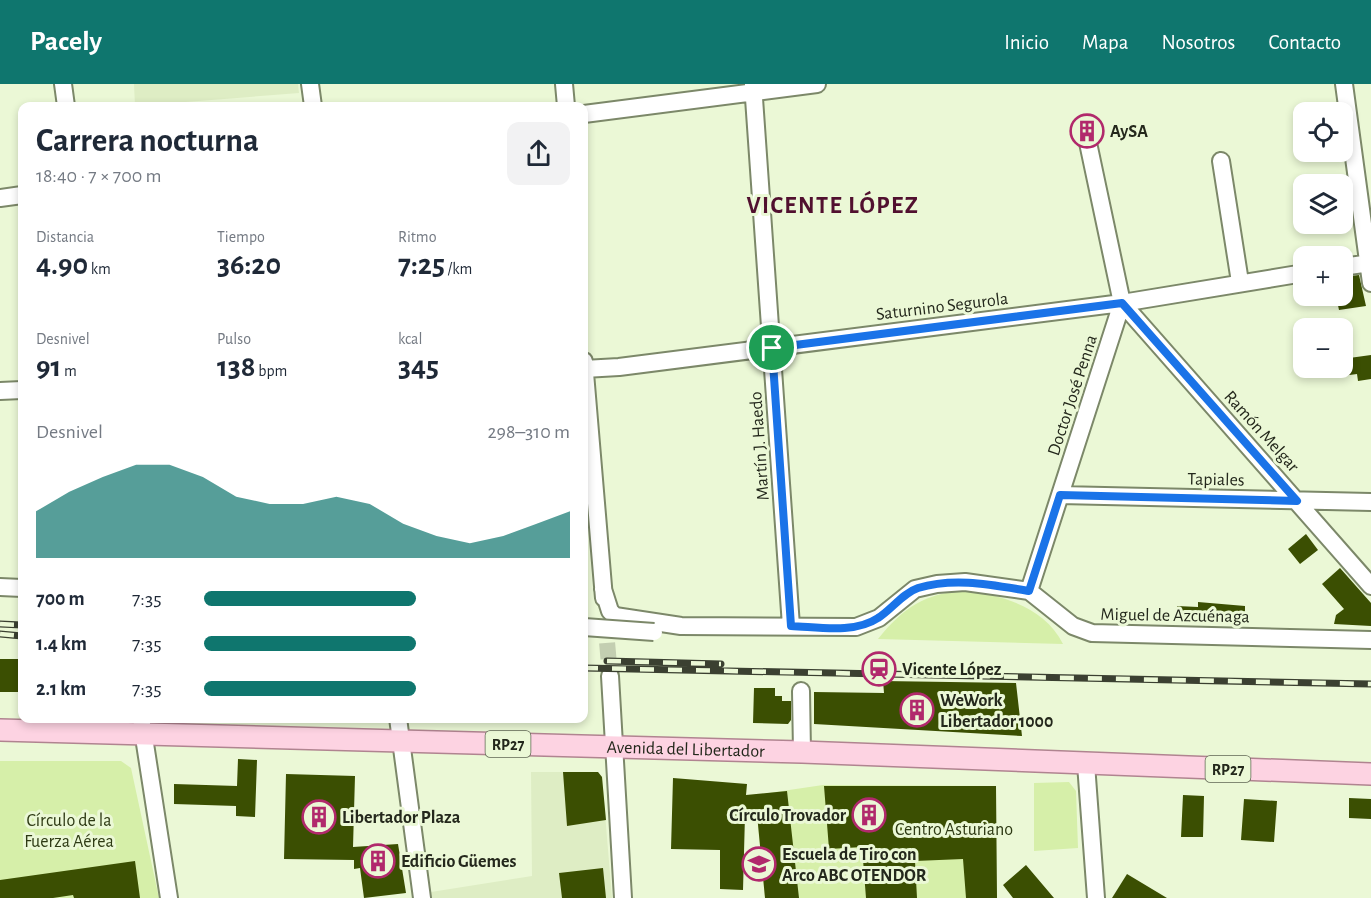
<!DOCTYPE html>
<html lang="es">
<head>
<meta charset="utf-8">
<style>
  :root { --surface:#fff; --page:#f2f2f3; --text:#1f2937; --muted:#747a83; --accent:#0f766e }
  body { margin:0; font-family:"Alegreya Sans",sans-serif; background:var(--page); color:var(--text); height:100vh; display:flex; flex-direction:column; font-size:22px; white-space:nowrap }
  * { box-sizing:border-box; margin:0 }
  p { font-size:20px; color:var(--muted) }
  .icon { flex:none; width:33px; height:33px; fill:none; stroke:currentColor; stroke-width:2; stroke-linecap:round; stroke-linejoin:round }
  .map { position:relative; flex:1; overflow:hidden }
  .sheet { position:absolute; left:18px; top:18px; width:570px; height:621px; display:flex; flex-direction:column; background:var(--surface); border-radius:12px; box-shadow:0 3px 9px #0003 }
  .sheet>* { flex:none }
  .tools { position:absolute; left:1293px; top:18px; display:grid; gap:12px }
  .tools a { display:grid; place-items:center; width:60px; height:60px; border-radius:12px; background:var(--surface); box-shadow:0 3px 9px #0003; font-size:30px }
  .pin { position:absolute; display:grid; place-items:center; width:51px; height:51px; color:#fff; margin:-26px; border:3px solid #fff; border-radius:50%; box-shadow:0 2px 6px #0007 }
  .round { display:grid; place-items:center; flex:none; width:63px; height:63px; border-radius:12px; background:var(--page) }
  .headline { display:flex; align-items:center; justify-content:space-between; height:102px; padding:0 18px }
  h1 { font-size:33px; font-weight:600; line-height:45px }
  .metrics { display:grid; grid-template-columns:repeat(3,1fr); gap:9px; height:102px; padding:6px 18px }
  .metrics div { display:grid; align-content:center }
  .metrics b { font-size:30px; font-weight:600 }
  .metrics small { font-size:16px; font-weight:400 }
  .metrics p { font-size:16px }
  .chart { height:168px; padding:12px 18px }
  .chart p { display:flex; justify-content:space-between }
  .chart svg { width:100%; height:108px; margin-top:6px; fill:var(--accent); opacity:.7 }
  ul { padding:0 18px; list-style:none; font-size:20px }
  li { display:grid; grid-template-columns:96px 72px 1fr; align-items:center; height:45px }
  li i { height:15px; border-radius:8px; background:var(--accent) }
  header { display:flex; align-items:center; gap:36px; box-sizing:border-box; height:84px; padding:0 30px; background:var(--accent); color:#fff }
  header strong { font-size:28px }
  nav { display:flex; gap:33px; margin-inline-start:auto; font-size:21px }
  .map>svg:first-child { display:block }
  .built { fill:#deedc4 }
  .green { fill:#d6efa9 }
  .building { fill:#3b4f02 }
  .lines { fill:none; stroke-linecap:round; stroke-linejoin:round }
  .minor-tunnel { stroke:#c3ceb1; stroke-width:16; stroke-dasharray:16 8; stroke-linecap:butt }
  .minor-casing { stroke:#7c8869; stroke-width:20 }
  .major-casing { stroke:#b08490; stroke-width:24 }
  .minor { stroke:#fff; stroke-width:16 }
  .major { stroke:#fdd3e2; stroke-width:21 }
  .rail-casing { stroke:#3b4031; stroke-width:7 }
  .rail { stroke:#ebf8d6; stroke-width:4.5; stroke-dasharray:14; stroke-linecap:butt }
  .minor-bridge-casing { stroke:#7c8869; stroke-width:20; stroke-linecap:butt }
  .minor-bridge { stroke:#fff; stroke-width:16 }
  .route-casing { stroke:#fff; stroke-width:12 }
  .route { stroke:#1a73e8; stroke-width:8 }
  .labels { text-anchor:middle; stroke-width:6; stroke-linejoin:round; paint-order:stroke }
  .shield { fill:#ebf8d6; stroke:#606654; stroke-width:1.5 }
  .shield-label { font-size:16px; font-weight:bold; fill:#24281c }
  .poi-label { font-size:18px; font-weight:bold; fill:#24281c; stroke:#ebf8d6; text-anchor:start }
  .street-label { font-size:18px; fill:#24281c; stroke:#ebf8d6 }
  .park-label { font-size:18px; fill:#2e3a14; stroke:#ebf8d6 }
  .district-label { font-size:24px; font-weight:bold; letter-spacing:1.5px; fill:#51102f; stroke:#ebf8d6 }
</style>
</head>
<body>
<header>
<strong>Pacely</strong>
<nav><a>Inicio</a><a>Mapa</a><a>Nosotros</a><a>Contacto</a></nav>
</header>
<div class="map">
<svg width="1371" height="814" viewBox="0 0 1371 814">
  <rect width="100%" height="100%" fill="#ebf8d6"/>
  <path class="built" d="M134 0H298L299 9 135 22Z
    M531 688H598L602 693 612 814H432L431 808 532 792Z"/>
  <path class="green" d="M966 506C1003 512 1045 523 1063 560L878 555C904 523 924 510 966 506Z
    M0 677H121L131 684 159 814H0Z
    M1069 698 1076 707 1078 764 1034 767V699Z
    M823 701 996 702V814H765L755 711Z"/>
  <path class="building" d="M1359 191 1366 222 1339 226 1336 212H1342V193Z
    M1371 271V295L1358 297 1357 290 1342 292V275Z
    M1306 450 1318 466 1300 480 1288 465Z
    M1340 484 1371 519V542L1334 540 1336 531 1344 525 1322 500Z
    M1198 518 1245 522V537L1177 534V522L1198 523Z
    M0 575H22V608H0Z
    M883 597 1016 599 1022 652 814 640V608L884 609Z
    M754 604H775V612H782V617H791V636L788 640 753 639Z
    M238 675 257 676 255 733 236 732V722L174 720V700L237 702Z
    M563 688H598L602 693 606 736 567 742Z
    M286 690 355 692 353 763 398 760 406 809 364 814 360 784 354 785V776L284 775Z
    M673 694 747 700 746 711 787 707 799 814H765L757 730 745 731 743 806 720 805V766L671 765Z
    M824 702H996L997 814H966L963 775 915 777 917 814H866L862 763 829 765Z
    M1183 711 1204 712 1203 753H1181Z
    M1349 714 1371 715V735L1349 734Z
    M1244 715 1277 717 1274 758 1241 756Z
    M135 777 140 814H74L73 811 53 814H0V796Z
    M1026 781 1054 814H1013L1003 801Z
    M603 784 606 814H562L559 789Z
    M1127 790 1167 814H1112Z"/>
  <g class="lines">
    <path class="minor-tunnel" d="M605 535 610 592"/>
    <g class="minor-casing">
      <path id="minor" d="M63 0 66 22
        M310 0 313 22
        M564 0 566 22
        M753 0 791 542
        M1344 0 1371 199
        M584 30 817 0
        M1221 77 1240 198
        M0 114 22 111
        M1342 183 1371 179
        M1122 219 1371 502
        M584 277 604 514
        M584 285 619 283 1122 219 1304 189
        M0 307 22 306
        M1060 411 1371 418
        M0 503 22 504
        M603 505 610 527 615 532 681 542 856 543 879 534 915 505 937 500 965 498 1029 507 1073 542 1092 549 1371 556
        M1029 507 1122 219 1087 54
        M610 592 623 814
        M801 607 802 668
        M141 634 169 814
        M398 634 422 814
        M1086 680 1096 814"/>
    </g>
    <g class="major-casing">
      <g id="major">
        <path id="s1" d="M0 646 802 668 1371 690"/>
      </g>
    </g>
    <use href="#minor" class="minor"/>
    <use href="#major" class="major"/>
    <g class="rail-casing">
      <path id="rail" d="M0 540 22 541
        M0 550 22 552
        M607 577 721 580
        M584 584 1371 600"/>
    </g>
    <use href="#rail" class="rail"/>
    <g class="minor-bridge-casing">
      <path id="minor-bridge" d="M584 543 654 548"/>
    </g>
    <use href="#minor-bridge" class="minor-bridge"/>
  </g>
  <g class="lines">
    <g class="route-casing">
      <path id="route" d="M1122 219 1297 417 1060 411 1029 507C992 501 955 493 918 504 903 509 891 526 878 534 854 550 818 543 791 542L772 264Z"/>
    </g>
    <use href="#route" class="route"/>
  </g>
  <defs>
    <g id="building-ring" transform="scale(1.725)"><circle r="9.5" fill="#ebf8d6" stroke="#b1296c" stroke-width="1.5"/><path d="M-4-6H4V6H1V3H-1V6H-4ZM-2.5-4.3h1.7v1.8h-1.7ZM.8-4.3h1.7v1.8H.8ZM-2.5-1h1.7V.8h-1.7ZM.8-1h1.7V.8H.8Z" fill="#b1296c"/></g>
    <g id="station-ring" transform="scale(1.725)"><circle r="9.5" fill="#ebf8d6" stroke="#b1296c" stroke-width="1.5"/><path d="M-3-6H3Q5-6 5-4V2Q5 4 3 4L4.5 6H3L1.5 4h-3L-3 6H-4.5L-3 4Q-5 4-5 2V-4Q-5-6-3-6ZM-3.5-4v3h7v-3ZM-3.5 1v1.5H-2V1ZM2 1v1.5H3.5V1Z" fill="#b1296c"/></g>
    <g id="school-ring" transform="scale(1.725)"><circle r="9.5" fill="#ebf8d6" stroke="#b1296c" stroke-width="1.5"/><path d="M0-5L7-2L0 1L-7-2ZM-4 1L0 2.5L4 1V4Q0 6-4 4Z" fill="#b1296c"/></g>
  </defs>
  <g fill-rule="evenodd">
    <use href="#building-ring" x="1087" y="47"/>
    <use href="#station-ring" x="879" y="585"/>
    <use href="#building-ring" x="917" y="626"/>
    <use href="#building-ring" x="869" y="731"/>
    <use href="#building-ring" x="319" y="733"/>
    <use href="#building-ring" x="378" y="777"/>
    <use href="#school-ring" x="759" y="780"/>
  </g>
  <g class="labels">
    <g class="shield">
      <rect x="485.5" y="647" width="45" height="26" rx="4.5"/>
      <rect x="1205.5" y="672" width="45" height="26" rx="4.5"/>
    </g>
    <g class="shield-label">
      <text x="508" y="666">RP27</text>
      <text x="1228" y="691">RP27</text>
    </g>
    <g class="poi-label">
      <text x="1110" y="53">AySA</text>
      <text x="902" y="591">Vicente López</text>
      <text x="940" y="622">WeWork<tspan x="940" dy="21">Libertador 1000</tspan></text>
      <text x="846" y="737" text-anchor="end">Círculo Trovador</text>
      <text x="342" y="739">Libertador Plaza</text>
      <text x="782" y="776">Escuela de Tiro con<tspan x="782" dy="21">Arco ABC OTENDOR</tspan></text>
      <text x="401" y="783">Edificio Güemes</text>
    </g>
    <g class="street-label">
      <text transform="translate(942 222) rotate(-7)" y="6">Saturnino Segurola</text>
      <text transform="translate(1072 311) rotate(-72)" y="6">Doctor José Penna</text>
      <text transform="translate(1262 347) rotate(48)" y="6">Ramón Melgar</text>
      <text transform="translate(759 362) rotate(-94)" y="6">Martín J. Haedo</text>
      <text transform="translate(1216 395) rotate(1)" y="6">Tapiales</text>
      <text transform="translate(1175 531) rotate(1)" y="6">Miguel de Azcuénaga</text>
      <text dy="6" stroke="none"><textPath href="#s1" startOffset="686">Avenida del Libertador</textPath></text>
    </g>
    <g class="park-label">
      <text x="69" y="742">Círculo de la<tspan x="69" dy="21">Fuerza Aérea</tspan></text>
      <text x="954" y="751">Centro Asturiano</text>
    </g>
    <g class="district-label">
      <text x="833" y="129">VICENTE LÓPEZ</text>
    </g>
  </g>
</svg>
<div class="tools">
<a><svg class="icon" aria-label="locate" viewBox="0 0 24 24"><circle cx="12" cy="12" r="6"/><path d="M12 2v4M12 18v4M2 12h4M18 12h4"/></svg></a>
<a><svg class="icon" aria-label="layers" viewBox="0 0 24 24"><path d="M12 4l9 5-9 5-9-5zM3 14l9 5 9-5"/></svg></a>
<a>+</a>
<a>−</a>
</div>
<div class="pin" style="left:772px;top:264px;background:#1e9e55"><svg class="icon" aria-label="arrive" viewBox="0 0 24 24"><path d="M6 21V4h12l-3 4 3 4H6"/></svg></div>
<section class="sheet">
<div class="headline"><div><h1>Carrera nocturna</h1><p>18:40 · 7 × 700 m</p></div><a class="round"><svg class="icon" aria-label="share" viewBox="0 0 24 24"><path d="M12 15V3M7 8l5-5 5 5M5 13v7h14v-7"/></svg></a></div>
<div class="metrics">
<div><p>Distancia</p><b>4.90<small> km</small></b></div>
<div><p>Tiempo</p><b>36:20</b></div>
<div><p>Ritmo</p><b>7:25<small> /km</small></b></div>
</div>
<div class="metrics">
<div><p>Desnivel</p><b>91<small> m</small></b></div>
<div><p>Pulso</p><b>138<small> bpm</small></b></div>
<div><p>kcal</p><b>345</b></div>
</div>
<div class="chart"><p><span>Desnivel</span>298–310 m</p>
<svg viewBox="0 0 160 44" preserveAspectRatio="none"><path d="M0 44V25L10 17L20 11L30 6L40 6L50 11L60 19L70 22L80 22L90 19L100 22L110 30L120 35L130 38L140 35L150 30L160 25V44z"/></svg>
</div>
<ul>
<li><b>700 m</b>7:35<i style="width:58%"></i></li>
<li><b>1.4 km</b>7:35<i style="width:58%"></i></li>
<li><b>2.1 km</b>7:35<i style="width:58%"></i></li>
</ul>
</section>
</div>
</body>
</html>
